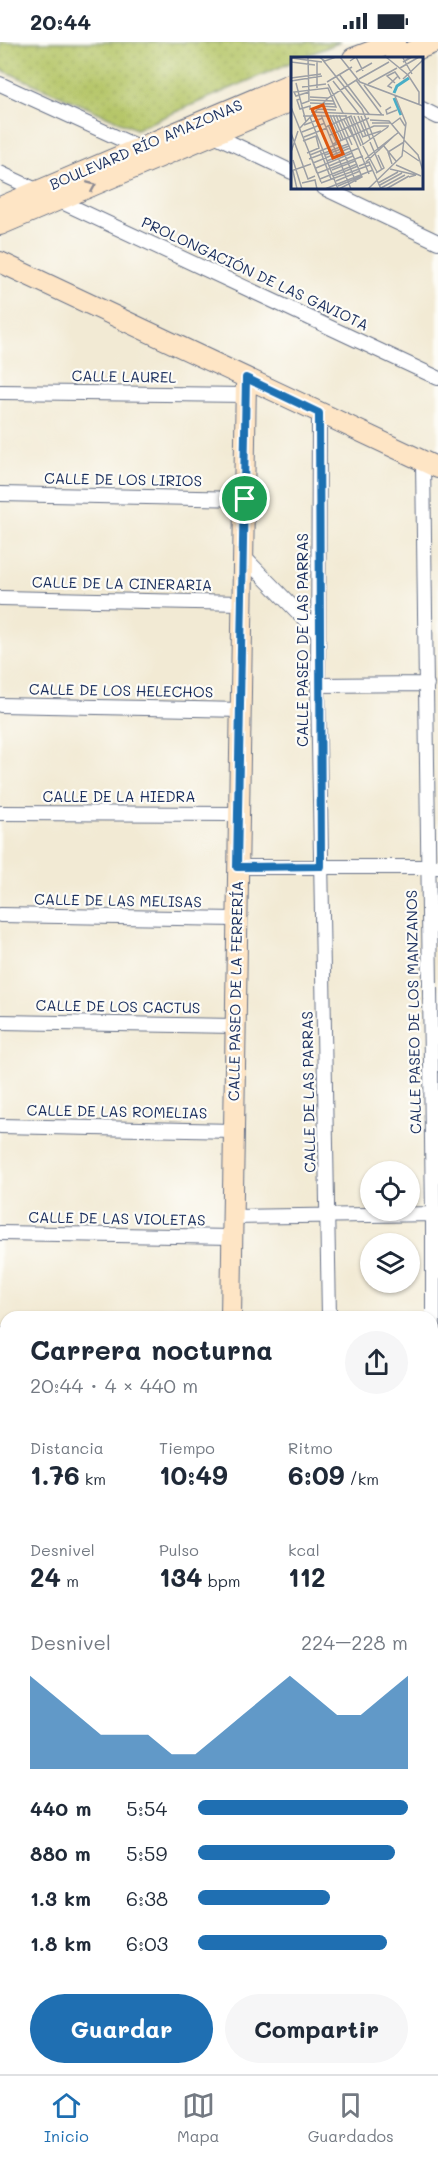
<!DOCTYPE html>
<html lang="es">
<head>
<meta charset="utf-8">
<style>
  :root { --surface:#fff; --page:#f6f6f7; --text:#1f2937; --muted:#747a83; --line:#e0e1e3; --accent:#1f6fb2 }
  body { margin:0; font-family:Mali,sans-serif; background:var(--page); color:var(--text); height:100vh; display:flex; flex-direction:column; font-size:22px; white-space:nowrap }
  * { box-sizing:border-box; margin:0 }
  p { font-size:20px; color:var(--muted) }
  .icon { flex:none; width:33px; height:33px; fill:none; stroke:currentColor; stroke-width:2; stroke-linecap:round; stroke-linejoin:round }
  .map { position:relative; flex:1; overflow:hidden }
  .drawer { position:absolute; left:0px; top:1269px; width:438px; height:764px; display:flex; flex-direction:column; background:var(--surface); border-radius:18px 18px 0 0; box-shadow:0 2px 4px #0004 }
  .drawer>* { flex:none }
  .tools { position:absolute; left:360px; top:1119px; display:grid; gap:12px }
  .tools a { display:grid; place-items:center; width:60px; height:60px; border-radius:50%; background:var(--surface); box-shadow:0 2px 4px #0004; font-size:30px }
  .pin { position:absolute; display:grid; place-items:center; width:51px; height:51px; color:#fff; margin:-26px; border:3px solid #fff; border-radius:50%; box-shadow:0 2px 6px #0007 }
  .round { display:grid; place-items:center; flex:none; width:63px; height:63px; border-radius:32px; background:var(--page) }
  .overview { display:flex; align-items:center; justify-content:space-between; height:102px; padding:0 30px }
  h1 { font-size:27px; font-weight:700; line-height:45px }
  .stats { display:grid; grid-template-columns:repeat(3,1fr); gap:9px; height:102px; padding:6px 30px }
  .stats div { display:grid; align-content:center }
  .stats b { font-size:26px; font-weight:700 }
  .stats small { font-size:16px; font-weight:400 }
  .stats p { font-size:16px }
  .chart { height:168px; padding:12px 30px }
  .chart p { display:flex; justify-content:space-between }
  .chart svg { width:100%; height:108px; margin-top:6px; fill:var(--accent); opacity:.7 }
  .action { display:flex; gap:12px; margin-top:auto; padding:12px 30px }
  .action a { flex:1; height:69px; border-radius:36px; background:var(--accent); color:#fff; font-size:24px; font-weight:700; line-height:69px; text-align:center }
  .action a+a { background:var(--page); color:var(--text) }
  ul { padding:0 30px; list-style:none; font-size:20px }
  li { display:grid; grid-template-columns:96px 72px 1fr; align-items:center; height:45px }
  li i { height:15px; border-radius:8px; background:var(--accent) }
  .status { display:flex; justify-content:space-between; align-items:center; height:42px; padding:0 30px; background:var(--surface); direction:ltr }
  .status svg { height:16px; fill:currentColor }
  .dock { display:flex; justify-content:space-around; align-items:center; height:84px; border-top:2px solid var(--line); background:var(--surface); font-size:16px; color:var(--muted) }
  .dock a { display:grid; justify-items:center; gap:3px }
  .dock .active { color:var(--accent) }
  .map>svg:first-child { display:block }
  .park { fill:url(#park-dots); stroke:#687a64; stroke-width:1.5 }
  .lines { fill:none; stroke-linecap:round; stroke-linejoin:round }
  .street-casing { stroke:#667087; stroke-width:16 }
  .secondary-casing { stroke:#667087; stroke-width:22 }
  .street { stroke:#fff; stroke-width:14 }
  .secondary { stroke:#fee5c5; stroke-width:20 }
  .oneway { stroke:#8c8a92 }
  .route-casing { stroke:#fff; stroke-width:12 }
  .route { stroke:#1f6fb2; stroke-width:8 }
  .labels { text-anchor:middle; stroke-width:4.5; stroke-linejoin:round; paint-order:stroke }
  .street-label { font-size:15px; fill:#1b2f5e; stroke:#fdfcf7 }
  .inset-river { fill:none; stroke:#48aec7; stroke-width:3 }
  .inset-road { fill:none; stroke:#9c9fa5; stroke-width:1.5 }
  .view { fill:#de5710; fill-opacity:0.15; stroke:#de5710; stroke-width:3 }
  .inset-edge { fill:none; stroke:#1b2f5e; stroke-width:3 }
</style>
</head>
<body>
<div class="status"><b>20:44</b><svg viewBox="0 0 49 12"><path d="M0 12V9h3v3zM5 12V6h3v6zM10 12V3h3v9zM15 12V0h3v12zM26 1h20v11H26zM47 4h2v5h-2z"/></svg></div>
<div class="map">
<svg width="438" height="2032" viewBox="0 0 438 2032">
  <defs>
    <pattern id="park-dots" width="8" height="8" patternUnits="userSpaceOnUse" patternTransform="scale(1.5)"><rect width="8" height="8" fill="#b6c669"/><path d="M2 2h.1M6 6h.1" fill="none" stroke="#9caa5d" stroke-width="1.8" stroke-linecap="round"/></pattern>
  </defs>
  <rect width="100%" height="100%" fill="#fdfcf7"/>
  <filter id="ink" filterUnits="userSpaceOnUse"><feTurbulence type="fractalNoise" baseFrequency=".0167" numOctaves="2"/><feDisplacementMap in="SourceGraphic" scale="12" xChannelSelector="R" yChannelSelector="G"/><feConvolveMatrix kernelMatrix="1 2 1 2 8 2 1 2 1" color-interpolation-filters="sRGB"/></filter>
  <filter id="wash" filterUnits="userSpaceOnUse"><feTurbulence type="fractalNoise" baseFrequency=".008" numOctaves="4" result="noise"/><feDisplacementMap in="SourceGraphic" scale="24" xChannelSelector="R" yChannelSelector="G"/><feGaussianBlur stdDeviation="1.35" result="paint"/><feColorMatrix in="noise" values="0 0 0 0 0 0 0 0 0 0 0 0 0 0 0 0 0 1.4 0 .05"/><feComposite in="paint" operator="in"/></filter>
  <g filter="url(#wash)">
    <rect width="100%" height="100%" fill="#f2ead4"/>
    <path class="park" d="M0 0H340L301 16H292V20L136 87 0 27Z"/>
  </g>
  <g filter="url(#ink)">
    <g class="lines">
      <g class="street-casing">
        <path id="street" d="M0 42 138 105
          M422 67 438 75
          M210 91 292 130
          M0 131 438 336
          M324 146 438 200
          M0 350 247 353
          M319 371 318 643 329 1275
          M423 420 433 1172V1520
          M0 452 245 457
          M243 514 318 591
          M0 556 243 561
          M318 643 427 642
          M0 663 242 668
          M0 771 238 772
          M237 825H438
          M0 873 236 877
          M0 980 235 984
          M0 1084 234 1089
          M233 1175 438 1172
          M0 1191 233 1195
          M0 1293H6
          M0 1401 6 1402
          M0 1508H6
          M0 1611 6 1612
          M432 1617 438 1618
          M0 1718H6
          M432 1720H438
          M0 1820H6
          M432 1835H438
          M0 1930H6
          M432 1934H438"/>
      </g>
      <g class="secondary-casing">
        <path id="secondary" d="M353 16 396 0
          M396 16 436 0
          M0 165 292 41
          M0 183 292 59
          M0 220 438 426
          M231 1275 246 336
          M219 2032V2026"/>
      </g>
      <use href="#street" class="street"/>
      <use href="#secondary" class="secondary"/>
    </g>
    <defs><path id="oneway-chevron" d="M-2-3.5L2.5 0L-2 3.5" fill="none" stroke-width="1.6" stroke-linecap="round" stroke-linejoin="round" transform="scale(1.5)"/></defs>
    <use class="oneway" href="#oneway-chevron" transform="translate(92 144) rotate(-23)"/>
  </g>
  <g class="lines" filter="url(#ink)">
    <g class="route-casing">
      <path id="route" d="M246 336 319 371 321 824 237 825Z"/>
    </g>
    <use href="#route" class="route"/>
  </g>
  <g class="labels">
    <g class="street-label">
      <text transform="translate(146 103) rotate(-23)" y="5">BOULEVARD RÍO AMAZONAS</text>
      <text transform="translate(255 232) rotate(25)" y="5">PROLONGACIÓN DE LAS GAVIOTA</text>
      <text transform="translate(124 335) rotate(1)" y="5">CALLE LAUREL</text>
      <text transform="translate(123 438) rotate(1)" y="5">CALLE DE LOS LIRIOS</text>
      <text transform="translate(122 542) rotate(1)" y="5">CALLE DE LA CINERARIA</text>
      <text transform="translate(303 598) rotate(-90)" y="5">CALLE PASEO DE LAS PARRAS</text>
      <text transform="translate(121 649) rotate(1)" y="5">CALLE DE LOS HELECHOS</text>
      <text x="119" y="760">CALLE DE LA HIEDRA</text>
      <text transform="translate(118 859) rotate(1)" y="5">CALLE DE LAS MELISAS</text>
      <text transform="translate(236 949) rotate(-89)" y="5">CALLE PASEO DE LA FERRERÍA</text>
      <text transform="translate(118 965) rotate(1)" y="5">CALLE DE LOS CACTUS</text>
      <text transform="translate(414 970) rotate(-91)" y="5">CALLE PASEO DE LOS MANZANOS</text>
      <text transform="translate(309 1050) rotate(-91)" y="5">CALLE DE LAS PARRAS</text>
      <text transform="translate(117 1070) rotate(1)" y="5">CALLE DE LAS ROMELIAS</text>
      <text transform="translate(117 1177) rotate(1)" y="5">CALLE DE LAS VIOLETAS</text>
    </g>
  </g>
  <g transform="translate(291 15)">
    <rect width="132" height="132" fill="#f2ead4"/>
    <path class="inset-river" d="M103 36 106 29 118 21M103 41 110 58"/>
    <path class="inset-road" d="M28 0 34 4 45 0M49 0 69 25 132 49M95 0 117 18 128 35V47M119 0 112 5 121 0M0 1 31 5M112 1 121 17M31 2 71 52 88 94M59 4 65 0 72 14M0 5 24 8M109 11 128 0M65 15 81 6M48 17 78 57M0 21 30 17M68 22 98 5M112 22 132 3M65 23 91 58M0 24 31 19M42 24 68 57M36 25 61 10M5 26 15 65M104 26 96 19 104 15 109 22M37 27 52 56M77 27 106 11M73 28 90 50M11 30 35 27M26 31V4M101 31 97 29 107 19M18 35 5 39 3 35 37 31 45 50 29 49M19 40 37 41M9 42 6 43 9 52 19 49V53M19 43 42 44M19 46 44 47M10 47 18 44 17 0M0 50 30 125M100 50 95 53 96 57 106 53M27 52 45 53M20 55 93 58M30 58 60 132M36 58 47 84M39 58 50 83M42 58 52 82M45 58 71 120 48 132M48 58 61 88M54 58 78 117M12 59H56M63 59 72 80M67 59 75 79M70 59 79 82M19 60 47 132M58 60 70 89M53 63 65 85M79 63 98 64 113 82M81 66H100M101 67 109 61 114 69M13 68 32 61M37 68 45 85M35 70 60 59 72 87M9 71 37 41 67 22M11 75 34 66M0 76 17 122 24 119M39 78 78 61M13 80 36 71M71 80 90 74M113 83 127 98 132 114M12 84 25 79 28 91 16 96M48 84 65 125M79 85 91 113M42 87 83 69H98M71 88 97 70M92 88 105 104M72 89 86 115M29 93 40 122M112 93 128 104M0 95 7 74M18 95 26 116M19 98 49 86M34 98 58 89M18 102 57 87M74 102 108 75M2 103 11 132M36 104 68 91M75 105 104 78M22 106 59 91M101 107 97 95 113 85M105 108 130 119M38 109 62 99M68 109 78 105 90 132M25 111 61 96M99 112 125 118 118 120M41 113 64 104M0 114 20 107M2 114 6 132M27 116 72 99M85 116 93 111 87 98M42 119 67 109M29 122 66 107M45 124 69 114M11 126 24 123 26 132M30 126 79 108M87 126 107 115M89 128 111 116M47 129 71 119M90 131 114 118M34 132 82 113M77 132 111 99 115 66 104 39M95 132 118 119"/>
    <path class="view" d="M32 48 52 97 42 101 21 52Z"/>
    <rect width="132" height="132" class="inset-edge"/>
  </g>
</svg>
<div class="tools">
<a><svg class="icon" aria-label="locate" viewBox="0 0 24 24"><circle cx="12" cy="12" r="6"/><path d="M12 2v4M12 18v4M2 12h4M18 12h4"/></svg></a>
<a><svg class="icon" aria-label="layers" viewBox="0 0 24 24"><path d="M12 4l9 5-9 5-9-5zM3 14l9 5 9-5"/></svg></a>
</div>
<div class="pin" style="left:245px;top:457px;background:#1e9e55"><svg class="icon" aria-label="arrive" viewBox="0 0 24 24"><path d="M6 21V4h12l-3 4 3 4H6"/></svg></div>
<section class="drawer">
<div class="overview"><div><h1>Carrera nocturna</h1><p>20:44 · 4 × 440 m</p></div><a class="round"><svg class="icon" aria-label="share" viewBox="0 0 24 24"><path d="M12 15V3M7 8l5-5 5 5M5 13v7h14v-7"/></svg></a></div>
<div class="stats">
<div><p>Distancia</p><b>1.76<small> km</small></b></div>
<div><p>Tiempo</p><b>10:49</b></div>
<div><p>Ritmo</p><b>6:09<small> /km</small></b></div>
</div>
<div class="stats">
<div><p>Desnivel</p><b>24<small> m</small></b></div>
<div><p>Pulso</p><b>134<small> bpm</small></b></div>
<div><p>kcal</p><b>112</b></div>
</div>
<div class="chart"><p><span>Desnivel</span>224–228 m</p>
<svg viewBox="0 0 160 44" preserveAspectRatio="none"><path d="M0 44V6L10 14L20 22L30 30L40 30L50 30L60 38L70 38L80 30L90 22L100 14L110 6L120 14L130 22L140 22L150 14L160 6V44z"/></svg>
</div>
<ul>
<li><b>440 m</b>5:54<i style="width:100%"></i></li>
<li><b>880 m</b>5:59<i style="width:94%"></i></li>
<li><b>1.3 km</b>6:38<i style="width:63%"></i></li>
<li><b>1.8 km</b>6:03<i style="width:90%"></i></li>
</ul>
<div class="action"><a>Guardar</a><a>Compartir</a></div>
</section>
</div>
<nav class="dock">
<a class="active"><svg class="icon" aria-label="home" viewBox="0 0 24 24"><path d="M3 11l9-7 9 7M6 9v11h12V9"/></svg>Inicio</a>
<a><svg class="icon" aria-label="map" viewBox="0 0 24 24"><path d="M3 6l6-2 6 2 6-2v14l-6 2-6-2-6 2zM9 4v14M15 6v14"/></svg>Mapa</a>
<a><svg class="icon" aria-label="saved" viewBox="0 0 24 24"><path d="M7 4h10v16l-5-4-5 4z"/></svg>Guardados</a>
</nav>
</body>
</html>
